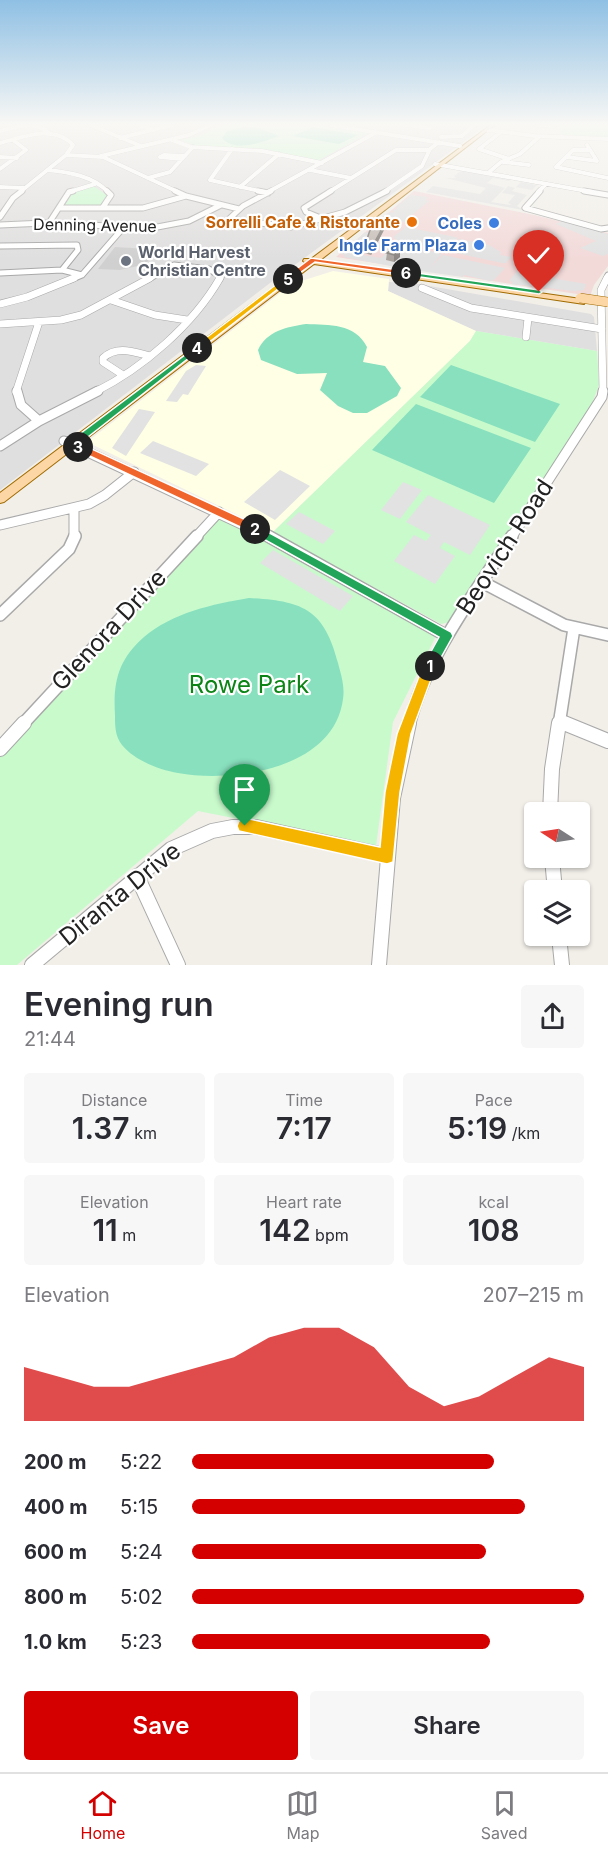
<!DOCTYPE html>
<html lang="en">
<head>
<meta charset="utf-8">
<style>
  :root { --surface:#fff; --page:#f7f7f7; --text:#2b2b33; --muted:#7c7c81; --line:#e1e1e2; --accent:#d40000 }
  body { margin:0; font-family:Inter,sans-serif; background:var(--page); color:var(--text); height:100vh; display:flex; flex-direction:column; font-size:22px; white-space:nowrap }
  * { box-sizing:border-box; margin:0 }
  p { font-size:20px; color:var(--muted) }
  .icon { flex:none; width:33px; height:33px; fill:none; stroke:currentColor; stroke-width:2; stroke-linecap:round; stroke-linejoin:round }
  .map { position:relative; height:965px; overflow:hidden }
  .side { display:flex; flex-direction:column; background:var(--surface); flex:1 }
  .side>* { flex:none }
  .needle { width:39px; rotate:282deg }
  .fabs { position:absolute; left:524px; top:802px; display:grid; gap:12px }
  .fabs a { display:grid; place-items:center; width:66px; height:66px; border-radius:6px; background:var(--surface); box-shadow:0 2px 4px #0004; font-size:30px }
  .pin { position:absolute; display:grid; place-items:center; width:51px; height:51px; color:#fff; margin:-62px -26px; border-radius:50% 50% 50% 0; rotate:-45deg; box-shadow:0 0 6px #0007 }
  .pin .icon { rotate:45deg }
  .km { position:absolute; width:30px; height:30px; margin:-15px; border-radius:50%; background:#222; color:#fff; font-size:16px; line-height:30px; text-align:center }
  .round { display:grid; place-items:center; flex:none; width:63px; height:63px; border-radius:6px; background:var(--page) }
  .head { display:flex; align-items:center; justify-content:space-between; height:102px; padding:0 24px }
  h1 { font-size:33px; font-weight:600; line-height:45px }
  .stats { display:grid; grid-template-columns:repeat(3,1fr); gap:9px; height:102px; padding:6px 24px }
  .stats div { display:grid; align-content:center; border-radius:6px; background:var(--page); text-align:center }
  .stats b { font-size:30px; font-weight:600 }
  .stats small { font-size:16px; font-weight:400 }
  .stats p { font-size:16px }
  .chart { height:168px; padding:12px 24px }
  .chart p { display:flex; justify-content:space-between }
  .chart svg { width:100%; height:108px; margin-top:6px; fill:var(--accent); opacity:.7 }
  .button { display:flex; gap:12px; margin-top:auto; padding:12px 24px }
  .button a { flex:1; height:69px; border-radius:6px; background:var(--accent); color:#fff; font-size:24px; font-weight:600; line-height:69px; text-align:center }
  .button a+a { background:var(--page); color:var(--text) }
  ul { padding:0 24px; list-style:none; font-size:20px }
  li { display:grid; grid-template-columns:96px 72px 1fr; align-items:center; height:45px }
  li i { height:15px; border-radius:8px; background:var(--accent) }
  .tabs { display:flex; justify-content:space-around; align-items:center; height:84px; border-top:2px solid var(--line); background:var(--surface); font-size:16px; color:var(--muted) }
  .tabs a { display:grid; justify-items:center; gap:3px }
  .tabs .selected { color:var(--accent) }
  .map>svg:first-child { display:block }
  .residential { fill:#e0dfdf }
  .commercial { fill:#f2dad9 }
  .education { fill:#ffffe5 }
  .religious { fill:#d0d0d0 }
  .park { fill:#c8facc }
  .pitch { fill:#88e0be }
  .parking { fill:#e2e2e2 }
  .lines { fill:none; stroke-linecap:round; stroke-linejoin:round }
  .minor-far5-casing { stroke:#a9a9a9; stroke-width:4.5 }
  .minor-far4-casing { stroke:#a9a9a9; stroke-width:7 }
  .minor-far3-casing { stroke:#a9a9a9; stroke-width:8 }
  .minor-far2-casing { stroke:#a9a9a9; stroke-width:11 }
  .minor-far1-casing { stroke:#a9a9a9; stroke-width:14 }
  .minor-casing { stroke:#a9a9a9; stroke-width:16 }
  .major-casing { stroke:#a06b00; stroke-width:2 }
  .minor-far5 { stroke:#fff; stroke-width:4 }
  .minor-far4 { stroke:#fff; stroke-width:5 }
  .minor-far3 { stroke:#fff; stroke-width:7 }
  .minor-far2 { stroke:#fff; stroke-width:9 }
  .minor-far1 { stroke:#fff; stroke-width:11 }
  .minor { stroke:#fff; stroke-width:14 }
  .major { fill:#fcd6a4; fill-rule:evenodd }
  .major-bridge-casing { stroke:#a06b00; stroke-width:10; stroke-linecap:butt }
  .major-bridge { stroke:#fcd6a4; stroke-width:9 }
  .wall { fill:#aba49e }
  .shaded-wall { fill:#8b8681 }
  .building { fill:#c7bfb8; stroke:#8b8681; stroke-width:1.5 }
  .split-1 { fill:#f5b400; stroke:#fff; stroke-width:1.5 }
  .split-2 { fill:#22a559; stroke:#fff; stroke-width:1.5 }
  .split-3 { fill:#f0652b; stroke:#fff; stroke-width:1.5 }
  .split-4 { fill:#22a559; stroke:#fff; stroke-width:1.5 }
  .split-5 { fill:#f5b400; stroke:#fff; stroke-width:1.5 }
  .split-6 { fill:#f0652b; stroke:#fff; stroke-width:1.5 }
  .split-7 { fill:#22a559; stroke:#fff; stroke-width:1.5 }
  .food-dot { fill:#e8710a; stroke:#fff; stroke-width:2 }
  .shop-dot { fill:#3f7fe0; stroke:#fff; stroke-width:2 }
  .worship-dot { fill:#6b7280; stroke:#fff; stroke-width:2 }
  .labels { text-anchor:middle; stroke-width:4.5; stroke-linejoin:round; paint-order:stroke }
  .far-food-label { font-size:16px; font-weight:bold; fill:#c56008; stroke:#fff; text-anchor:end }
  .far-shop-label { font-size:16px; font-weight:bold; fill:#366cbe; stroke:#fff; text-anchor:end }
  .far-street-label { font-size:16px; fill:#222; stroke:#fff }
  .far-worship-label { font-size:16px; font-weight:bold; fill:#5b616d; stroke:#fff; text-anchor:start }
  .near-street-label { font-size:24px; fill:#222; stroke:#fff }
  .near-park-label { font-size:24px; fill:#0c8416; stroke:#fff }
</style>
</head>
<body>
<div class="map">
<svg width="608" height="965" viewBox="0 0 608 965">
  <rect width="100%" height="100%" fill="#f2efe9"/>
  <path class="residential" d="M0 124H488L270 283 0 490Z
    M389 282 418 284 591 314 594 317 597 351 476 331 388 291Z"/>
  <path class="commercial" d="M414 191 534 215 608 233V266L594 285 590 296 336 257Z"/>
  <path class="education" d="M333 271 389 279 388 291 476 331 470 341 273 532 87 442 292 284Z"/>
  <path class="religious" d="M115 247 149 249 153 258 142 265 120 270 98 269Z"/>
  <path class="park" d="M220 124H309L368 133 319 160 262 149 196 146 182 140C196 137 209 134 220 124Z
    M556 124H608V137L563 136Z
    M93 186 107 195 100 206 64 207 73 192Z
    M476 331 597 351 599 385 590 409 451 622 441 624 273 532 470 341Z
    M219 516 436 636 393 722 376 846 198 811 17 965H0V754Z"/>
  <path class="pitch" d="M244 127 259 128 279 136C263 142 235 153 222 138L227 131Z
    M313 127 358 135 339 144 293 136Z
    M306 324C329 325 355 323 367 347L363 362 385 366 401 388 397 396 367 413H353L338 406 320 390 327 373 297 374 261 360 258 350C267 331 286 327 306 324Z
    M451 365 560 404 535 442 420 397Z
    M416 404 531 448 494 503 372 450Z
    M249 598C303 601 324 609 338 663 341 675 345 686 343 699 334 769 234 783 178 773 159 770 134 760 122 745 115 736 115 726 115 715 113 682 118 660 144 637 172 613 213 604 249 598Z"/>
  <path class="parking" d="M461 171 511 179 509 181 493 178 487 183 505 188 491 202 510 205 511 204 508 203 515 195 502 193 508 186 515 188 521 182 537 185 532 190 516 187 512 191 527 195 517 206 523 210 426 192 433 186 480 194 486 188 446 178H456L454 176Z
    M411 195 428 197 426 200 429 201 412 215H408L411 217 405 222 384 219 382 217 390 212 393 213 394 211 392 210 397 209 396 207Z
    M562 221 608 234V254L603 256 580 248 596 241 556 224Z
    M406 227 455 237 458 238 445 251H441L398 241 393 237Z
    M365 232 372 234 366 239 369 241 361 244 377 246 380 240 389 241 374 252 357 247 351 253 381 258 386 253 382 252 395 242 442 254 429 268 443 255 505 268 494 280 490 281 464 275 463 277 406 269 344 257 345 255 341 254Z
    M459 239 489 245 501 252 500 255 511 257 506 263H502L447 251Z
    M522 268 541 270 557 279 586 284 584 290 574 291 511 284 513 282 509 281 518 270H522Z
    M196 365 206 366 188 395 183 394 177 402 166 401 186 371Z
    M139 409 155 412 126 456 112 448Z
    M153 441 209 464 196 476 140 453Z
    M280 470 310 486 275 520 244 502Z
    M403 482 422 490 400 519 381 510Z
    M428 495 490 525 470 555 444 542 440 548 455 556 435 584 394 561 414 535 426 541 431 535 406 522Z
    M299 512 335 531 323 544 286 524Z
    M273 550 353 596 340 611 260 563Z"/>
  <g class="lines">
    <g class="minor-far5-casing">
      <path id="minor-far5" d="M88 124 141 146
        M137 124 154 130
        M324 124 460 146
        M398 124 430 128
        M524 124 554 126
        M488 130 535 136 608 139
        M0 131C17 127 35 120 49 133
        M501 132 479 149 509 159
        M441 137 462 136 475 124
        M120 138 176 124
        M172 140 191 147 262 151 322 163
        M0 143C23 137 54 124 73 145L66 155 20 192
        M232 149 210 180 264 192
        M590 150H573L556 167 608 178
        M66 155 103 157 178 192
        M101 156 189 135 213 124
        M0 157 17 158
        M567 157 597 161 587 145
        M182 159 160 157 164 155 185 156
        M503 162 529 165
        M435 164 592 192
        M0 169 26 150 13 140
        M47 170C69 172 93 176 108 192
        M310 170 351 178
        M488 173 501 162 520 154 540 136
        M148 178 170 172 193 147
        M0 187 24 188
        M240 187 279 154
        M69 192 95 184
        M268 192 377 132
        M329 192 396 150H429
        M384 192 422 166 430 149 439 142
        M538 192 546 184"/>
    </g>
    <g class="minor-far4-casing">
      <path id="minor-far4" d="M175 191 186 196 239 209
        M258 191 268 193
        M271 191 243 206 229 219 291 227 345 212 387 191
        M540 191 525 208 601 229 608 228
        M584 191 608 195
        M103 207 111 195 107 191
        M59 208H143L186 196
        M0 217 13 198 22 191
        M323 219 306 212 304 208 331 191
        M49 223 69 192 73 191
        M0 225 45 223 152 228 189 221 221 205
        M0 246 77 245 78 250 62 270
        M0 273 62 270 82 275
        M70 280 82 275 123 228
        M147 280 174 265 209 269 221 277 219 280
        M606 280 608 275"/>
    </g>
    <g class="minor-far3-casing">
      <path id="minor-far3" d="M422 288 471 308 602 329
        M111 300 155 315 187 320
        M0 304 27 297 74 278
        M0 324 61 320 81 315 150 278
        M526 337 528 318
        M123 375 103 362V358C117 345 134 352 150 356
        M16 392 39 322
        M95 392C143 368 193 325 220 278
        M603 392 601 290 607 278"/>
    </g>
    <g class="minor-far2-casing">
      <path id="minor-far2" d="M17 391 21 405 39 421
        M64 441 271 538
        M0 446 39 421 98 391
        M0 525 89 504 105 495 134 472
        M74 538V509
        M195 538 219 512
        M511 538 602 397 603 391"/>
    </g>
    <g class="minor-far1-casing">
      <path id="minor-far1" d="M268 536 447 636
        M482 582 564 625 608 635
        M0 615 69 549 75 536
        M559 721 568 725
        M22 725 197 536
        M409 725C427 655 473 596 512 536
        M559 725 574 628"/>
    </g>
    <g class="minor-casing">
      <path id="minor" d="M564 723 608 741
        M0 749 24 723
        M550 813 552 769 559 723
        M552 858 555 891
        M137 876 178 965
        M559 936 562 965
        M32 965 171 849 212 831 233 827H256L388 856
        M379 965 393 798 409 723"/>
    </g>
    <g class="major-casing">
      <path id="major" d="M492 124H496L319 261 581 299 585 302 584 304 314 264 4 502 0 503V493L306 263 303 261 304 259H311Z"/>
    </g>
    <use href="#minor-far5" class="minor-far5"/>
    <use href="#minor-far4" class="minor-far4"/>
    <use href="#minor-far3" class="minor-far3"/>
    <use href="#minor-far2" class="minor-far2"/>
    <use href="#minor-far1" class="minor-far1"/>
    <use href="#minor" class="minor"/>
    <use href="#major" class="major"/>
    <g class="major-bridge-casing">
      <path id="major-bridge" d="M580 298 608 302"/>
    </g>
    <use href="#major-bridge" class="major-bridge"/>
  </g>
  <path class="wall" d="M386 221 385 228 371 255 364 253 365 245Z
    M400 250V257L394 262 386 260 387 253Z"/>
  <path class="shaded-wall" d="M386 221 385 228 371 255 372 247Z
    M400 250V257L394 262V255Z"/>
  <path class="building" d="M377 219 386 221 372 247 365 245 373 221Z
    M393 249 400 250 394 255 387 253Z"/>
  <linearGradient id="sky" x2="0" y2="1"><stop stop-color="#8fc0e4"/><stop offset="0.48" stop-color="#f9f8f5"/><stop offset="1" stop-color="#f9f8f5" stop-opacity="0"/></linearGradient>
  <rect width="608" height="259" fill="url(#sky)"/>
  <path class="split-1" d="M430 660 436 666 411 734 400 792 393 862 387 864 239 831 237 826 239 821 245 818 380 847 385 792 397 734 423 666Z"/>
  <path class="split-2" d="M255 525 451 632 453 636 434 670H425L423 666 439 637 251 532V526Z"/>
  <path class="split-3" d="M75 444H81L259 526 260 529 259 532H251L75 449Z"/>
  <path class="split-4" d="M197 346 199 347V350L79 444 82 447 81 449 69 446V442Z"/>
  <path class="split-5" d="M286 277 291 279 199 350H194V347Z"/>
  <path class="split-6" d="M311 258 406 271 409 273 406 275 315 262 290 280H286V277Z"/>
  <path class="split-7" d="M403 271 539 290 542 292 539 294 406 275Z"/>
  <circle class="food-dot" cx="412" cy="222" r="6"/>
  <g class="shop-dot">
    <circle cx="494" cy="223" r="6"/>
    <circle cx="479" cy="245" r="6"/>
  </g>
  <circle class="worship-dot" cx="126" cy="261" r="6"/>
  <g class="labels">
    <g class="far-food-label">
      <text x="400" y="228">Sorrelli Cafe &amp; Ristorante</text>
    </g>
    <g class="far-shop-label">
      <text x="482" y="229">Coles</text>
      <text x="467" y="251">Ingle Farm Plaza</text>
    </g>
    <g class="far-street-label">
      <text transform="translate(95 225) rotate(1)" y="6">Denning Avenue</text>
    </g>
    <g class="far-worship-label">
      <text x="138" y="258">World Harvest<tspan x="138" dy="18">Christian Centre</tspan></text>
    </g>
    <g class="near-street-label">
      <text transform="translate(505 547) rotate(-57)" y="8">Beovich Road</text>
      <text transform="translate(109 630) rotate(-47)" y="8">Glenora Drive</text>
      <text transform="translate(120 894) rotate(-39)" y="8">Diranta Drive</text>
    </g>
    <g class="near-park-label">
      <text x="249" y="693">Rowe Park</text>
    </g>
  </g>
</svg>
<div class="fabs">
<a><svg class="needle" viewBox="-14 -14 28 28"><path d="M0-13l5 13h-10z" fill="#e53935"/><path d="M0 13l5-13h-10z" fill="#7c7c81"/></svg></a>
<a><svg class="icon" aria-label="layers" viewBox="0 0 24 24"><path d="M12 4l9 5-9 5-9-5zM3 14l9 5 9-5"/></svg></a>
</div>
<div class="pin" style="left:245px;top:826px;background:#1e9e55"><svg class="icon" aria-label="arrive" viewBox="0 0 24 24"><path d="M6 21V4h12l-3 4 3 4H6"/></svg></div>
<div class="pin" style="left:539px;top:292px;background:#d93025"><svg class="icon" aria-label="check" viewBox="0 0 24 24"><path d="M5 12l5 5 9-10"/></svg></div>
<b class="km" style="left:430px;top:666px">1</b>
<b class="km" style="left:255px;top:529px">2</b>
<b class="km" style="left:78px;top:447px">3</b>
<b class="km" style="left:197px;top:348px">4</b>
<b class="km" style="left:288px;top:279px">5</b>
<b class="km" style="left:406px;top:273px">6</b>
</div>
<section class="side">
<div class="head"><div><h1>Evening run</h1><p>21:44</p></div><a class="round"><svg class="icon" aria-label="share" viewBox="0 0 24 24"><path d="M12 15V3M7 8l5-5 5 5M5 13v7h14v-7"/></svg></a></div>
<div class="stats">
<div><p>Distance</p><b>1.37<small> km</small></b></div>
<div><p>Time</p><b>7:17</b></div>
<div><p>Pace</p><b>5:19<small> /km</small></b></div>
</div>
<div class="stats">
<div><p>Elevation</p><b>11<small> m</small></b></div>
<div><p>Heart rate</p><b>142<small> bpm</small></b></div>
<div><p>kcal</p><b>108</b></div>
</div>
<div class="chart"><p><span>Elevation</span>207–215 m</p>
<svg viewBox="0 0 160 44" preserveAspectRatio="none"><path d="M0 44V22L10 26L20 30L30 30L40 26L50 22L60 18L70 10L80 6L90 6L100 14L110 30L120 38L130 34L140 26L150 18L160 22V44z"/></svg>
</div>
<ul>
<li><b>200 m</b>5:22<i style="width:77%"></i></li>
<li><b>400 m</b>5:15<i style="width:85%"></i></li>
<li><b>600 m</b>5:24<i style="width:75%"></i></li>
<li><b>800 m</b>5:02<i style="width:100%"></i></li>
<li><b>1.0 km</b>5:23<i style="width:76%"></i></li>
</ul>
<div class="button"><a>Save</a><a>Share</a></div>
</section>
<nav class="tabs">
<a class="selected"><svg class="icon" aria-label="home" viewBox="0 0 24 24"><path d="M3 11l9-7 9 7M6 9v11h12V9"/></svg>Home</a>
<a><svg class="icon" aria-label="map" viewBox="0 0 24 24"><path d="M3 6l6-2 6 2 6-2v14l-6 2-6-2-6 2zM9 4v14M15 6v14"/></svg>Map</a>
<a><svg class="icon" aria-label="saved" viewBox="0 0 24 24"><path d="M7 4h10v16l-5-4-5 4z"/></svg>Saved</a>
</nav>
</body>
</html>
